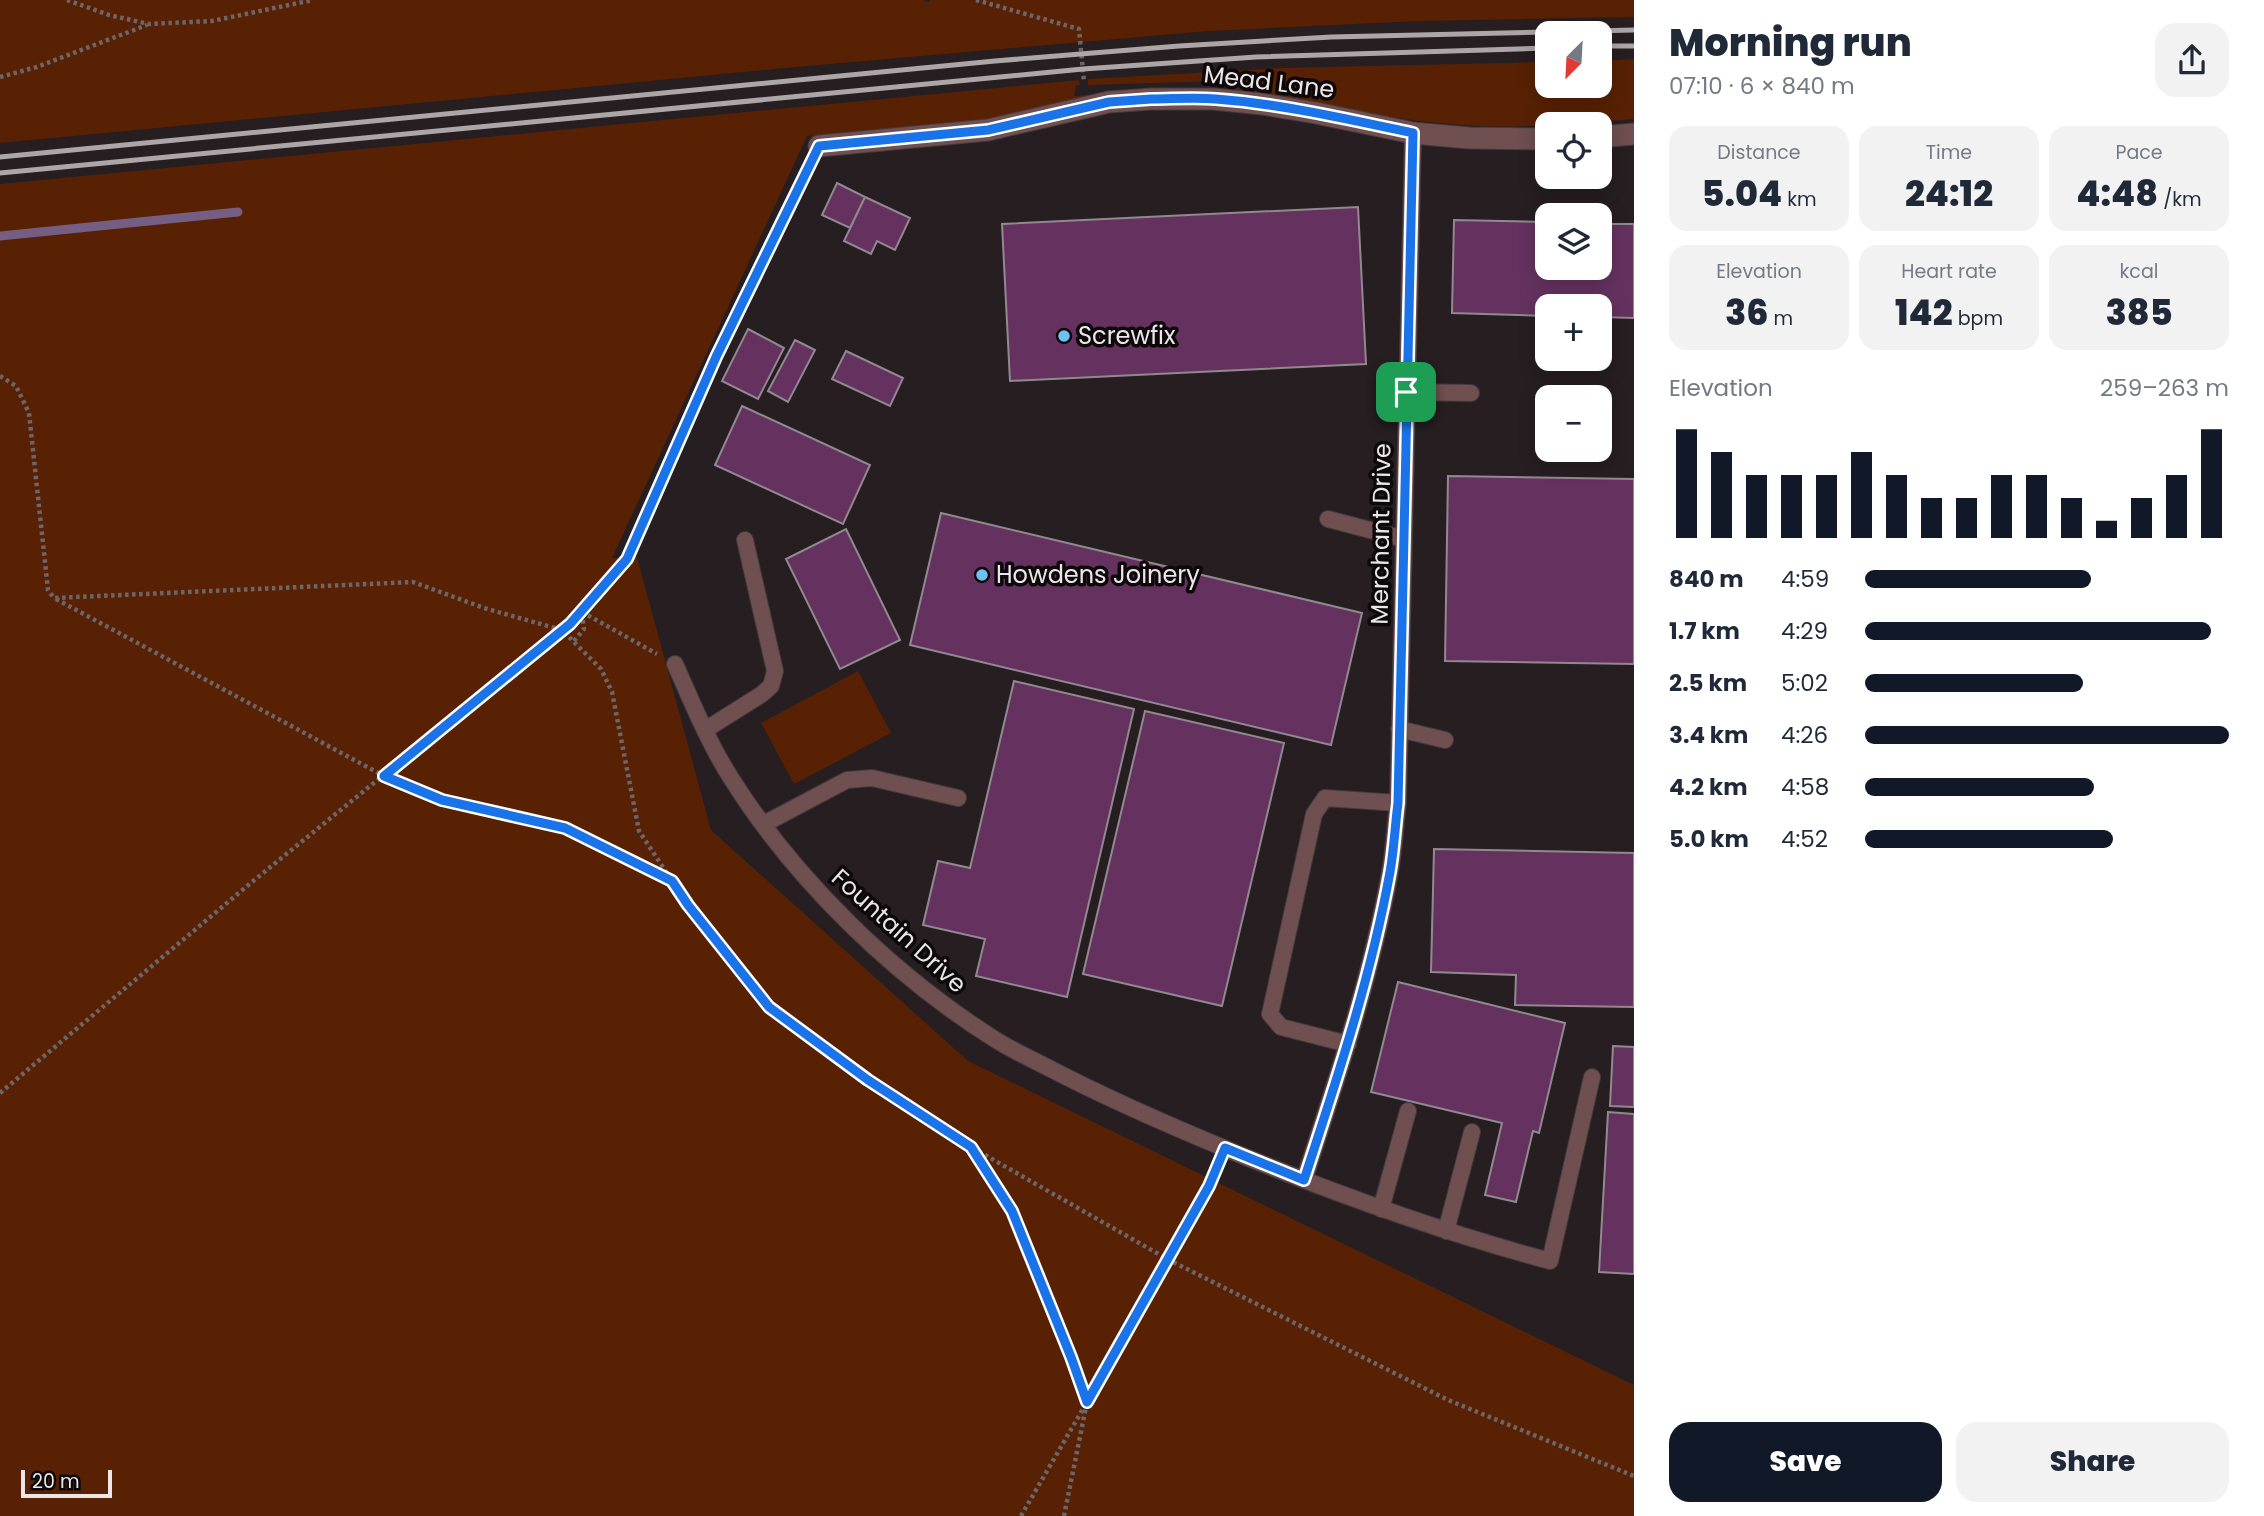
<!DOCTYPE html>
<html lang="en">
<head>
<meta charset="utf-8">
<style>
  :root { --surface:#fff; --page:#f2f2f3; --text:#1f2937; --muted:#747a83; --accent:#111827 }
  body { margin:0; font-family:Poppins,sans-serif; background:var(--page); color:var(--text); height:100vh; display:flex; flex-direction:column; font-size:26px; white-space:nowrap }
  * { box-sizing:border-box; margin:0 }
  p { font-size:23px; color:var(--muted) }
  .icon { flex:none; width:38px; height:38px; fill:none; stroke:currentColor; stroke-width:2; stroke-linecap:round; stroke-linejoin:round }
  .map { position:relative; flex:1; overflow:hidden }
  .drawer { display:flex; flex-direction:column; background:var(--surface); width:630px }
  .drawer>* { flex:none }
  .needle { width:46px; rotate:204deg }
  .fabs { position:absolute; left:1535px; top:21px; display:grid; gap:14px }
  .fabs a { display:grid; place-items:center; width:77px; height:77px; border-radius:14px; background:var(--surface); box-shadow:0 4px 18px #0003; font-size:35px }
  .scale { position:absolute; left:21px; bottom:18px; width:91px; box-sizing:border-box; padding-left:7px; border:4px solid #ece6e8; border-top:0; font-size:19px; line-height:24px; white-space:nowrap; color:#ece6e8; -webkit-text-stroke:5px #0d090a; paint-order:stroke }
  .pin { position:absolute; display:grid; place-items:center; width:60px; height:60px; color:#fff; margin:-30px; border-radius:14px; box-shadow:0 4px 10px #0006 }
  .round { display:grid; place-items:center; flex:none; width:74px; height:74px; border-radius:21px; background:var(--page) }
  .overview { display:flex; align-items:center; justify-content:space-between; height:119px; padding:0 35px }
  h1 { font-size:38px; font-weight:800; line-height:52px }
  .stats { display:grid; grid-template-columns:repeat(3,1fr); gap:10px; height:119px; padding:7px 35px }
  .stats div { display:grid; align-content:center; border-radius:18px; background:var(--page); text-align:center }
  .stats b { font-size:35px; font-weight:800 }
  .stats small { font-size:19px; font-weight:400 }
  .stats p { font-size:19px }
  .chart { height:196px; padding:14px 35px }
  .chart p { display:flex; justify-content:space-between }
  .chart svg { width:100%; height:126px; margin-top:7px; stroke:var(--accent); stroke-width:6 }
  .primary-button { display:flex; gap:14px; margin-top:auto; padding:14px 35px }
  .primary-button a { flex:1; height:80px; border-radius:21px; background:var(--accent); color:#fff; font-size:28px; font-weight:800; line-height:80px; text-align:center }
  .primary-button a+a { background:var(--page); color:var(--text) }
  ul { padding:0 35px; list-style:none; font-size:23px }
  li { display:grid; grid-template-columns:112px 84px 1fr; align-items:center; height:52px }
  li i { height:18px; border-radius:9px; background:var(--accent) }
  main { display:flex; flex:1; min-height:0 }
  .map>svg:first-child { display:block }
  .green { fill:#582103 }
  .lines { fill:none; stroke-linecap:round; stroke-linejoin:round }
  .stream { stroke:#745e84; stroke-width:9 }
  .building { fill:#65325f; stroke:#918990; stroke-width:2 }
  .lane-casing { stroke:#423a3d; stroke-width:18 }
  .street-casing { stroke:#423a3d; stroke-width:23 }
  .path { stroke:#6d6568; stroke-width:4.5; stroke-dasharray:3.5 3.5; stroke-linecap:butt }
  .lane { stroke:#6f4f4f; stroke-width:16 }
  .street { stroke:#6f4f4f; stroke-width:21 }
  .rail { stroke:#ada6a9; stroke-width:5 }
  .route-casing { stroke:#fff; stroke-width:14 }
  .route { stroke:#1a73e8; stroke-width:9 }
  .poi-dot { fill:#6dc2f3; stroke:#0d090a; stroke-width:2.5 }
  .labels { text-anchor:middle; stroke-width:7; stroke-linejoin:round; paint-order:stroke }
  .street-label { font-size:24px; fill:#ece6e8; stroke:#0d090a }
  .poi-label { font-size:24px; fill:#ece6e8; stroke:#0d090a; text-anchor:start }
</style>
</head>
<body>
<main>
<div class="map">
<svg width="1634" height="1516" viewBox="0 0 1634 1516">
  <rect width="100%" height="100%" fill="#261e21"/>
  <path class="green" d="M0 0H922L929 2 930 0H1634V17L1417 21 1208 31 795 67 0 143Z
    M1634 59V119C1574 124 1512 130 1452 124 1380 118 1306 102 1235 90L1218 81 1088 85V79L1281 68 1547 62V86H1600V61Z
    M1079 80 1080 85 1076 86 1074 96 1105 94 1002 118 807 136 612 558 637 557 711 830 968 1061 1634 1385V1516H0V184Z
    M858 671 891 733 794 784 761 723Z"/>
  <g class="lines">
    <path class="stream" d="M0 236 238 212"/>
  </g>
  <path class="building" d="M837 183 865 197 850 228 822 215Z
    M865 197 910 218 895 250 877 241 871 254 844 241Z
    M1358 207 1366 364 1010 381 1002 224Z
    M1454 220 1547 222V268H1600V224H1634V318L1600 317V306H1547V316L1452 313Z
    M748 329 784 348 758 399 722 381Z
    M795 340 815 350 788 402 768 391Z
    M846 351 903 378 890 406 832 379Z
    M742 406 870 465 843 524 715 465Z
    M1448 476 1634 479V664L1445 661Z
    M941 513 1362 613 1331 745 910 645Z
    M846 529 900 640 840 669 786 559Z
    M1014 681 1134 709 1067 997 976 976 985 939 923 925 938 861 970 868Z
    M1145 711 1284 743 1222 1006 1083 974Z
    M1434 849 1634 853V1007L1515 1005 1516 975 1431 972Z
    M1398 982 1565 1023 1539 1133 1533 1131 1516 1202 1485 1195 1502 1123 1371 1092Z
    M1613 1046 1634 1047V1107L1610 1106Z
    M1608 1112 1634 1114V1274L1599 1272Z"/>
  <g class="lines">
    <g class="lane-casing">
      <path id="lane" d="M1406 392 1471 393
        M1328 519 1404 539
        M675 664C692 702 708 742 731 778 795 880 894 976 996 1040 1012 1050 1029 1058 1045 1066 1106 1098 1168 1125 1231 1151 1336 1194 1441 1232 1550 1261L1592 1077
        M1399 729 1445 740
        M705 730 762 694 771 686 775 671 745 540
        M764 824 847 780 872 778 958 798
        M1348 1044 1281 1027 1270 1014 1314 814 1325 798 1398 803
        M1304 1180C1337 1079 1371 977 1390 872 1394 850 1395 826 1398 803L1413 133
        M1381 1209 1408 1111
        M1446 1231 1472 1132"/>
    </g>
    <g class="street-casing">
      <path id="street" d="M1600 137 1634 134
        M819 146 988 130 1109 102 1151 99H1213L1262 104 1316 113 1413 133 1469 138 1547 139"/>
    </g>
    <path class="path" d="M67 0 109 15 149 24 212 21 313 0
      M976 0 1079 29 1084 82
      M0 77 37 67 147 25
      M0 376 16 386 29 413 48 590 54 598 413 582 484 608 562 630 601 669 612 692 639 831 688 905 769 1007 868 1080 971 1147 1169 1260 1448 1400 1634 1476
      M56 599 384 776 442 800 565 828 671 881
      M582 612 657 654
      M574 641 584 629 582 613
      M0 1093 252 882 562 630 582 612 627 559 716 357 810 166
      M972 1149 1012 1211 1071 1357 1087 1402 1064 1516
      M1021 1516 1169 1260 1209 1186 1217 1168"/>
    <use href="#lane" class="lane"/>
    <use href="#street" class="street"/>
    <path class="rail" d="M1600 46H1634
      M0 157 995 61 1179 46 1331 37 1634 30
      M0 173 1083 69 1256 57 1547 48"/>
  </g>
  <g class="lines">
    <g class="route-casing">
      <path id="route" d="M1151 99C1172 99 1194 97 1216 99 1282 104 1348 119 1413 133L1398 803C1395 826 1394 850 1390 872 1371 977 1337 1079 1304 1180L1225 1148 1209 1186 1087 1402 1071 1357 1012 1211 971 1147 868 1080 769 1007 688 905 672 881 565 828 442 800 384 776 570 624 627 559 716 357 819 146 988 130 1109 102Z"/>
    </g>
    <use href="#route" class="route"/>
  </g>
  <g class="poi-dot">
    <circle cx="1064" cy="336" r="7"/>
    <circle cx="982" cy="575" r="7"/>
  </g>
  <g class="labels">
    <g class="street-label">
      <text transform="translate(1269 82) rotate(7)" y="8">Mead Lane</text>
      <text transform="translate(1381 534) rotate(-89)" y="8">Merchant Drive</text>
      <text transform="translate(899 931) rotate(42)" y="8">Fountain Drive</text>
    </g>
    <g class="poi-label">
      <text x="1078" y="344">Screwfix</text>
      <text x="996" y="583">Howdens Joinery</text>
    </g>
  </g>
</svg>
<div class="fabs">
<a><svg class="needle" viewBox="-14 -14 28 28"><path d="M0-13l5 13h-10z" fill="#e53935"/><path d="M0 13l5-13h-10z" fill="#747a83"/></svg></a>
<a><svg class="icon" aria-label="locate" viewBox="0 0 24 24"><circle cx="12" cy="12" r="6"/><path d="M12 2v4M12 18v4M2 12h4M18 12h4"/></svg></a>
<a><svg class="icon" aria-label="layers" viewBox="0 0 24 24"><path d="M12 4l9 5-9 5-9-5zM3 14l9 5 9-5"/></svg></a>
<a>+</a>
<a>−</a>
</div>
<div class="scale">20 m</div>
<div class="pin" style="left:1406px;top:392px;background:#1e9e55"><svg class="icon" aria-label="arrive" viewBox="0 0 24 24"><path d="M6 21V4h12l-3 4 3 4H6"/></svg></div>
</div>
<section class="drawer">
<div class="overview"><div><h1>Morning run</h1><p>07:10 · 6 × 840 m</p></div><a class="round"><svg class="icon" aria-label="share" viewBox="0 0 24 24"><path d="M12 15V3M7 8l5-5 5 5M5 13v7h14v-7"/></svg></a></div>
<div class="stats">
<div><p>Distance</p><b>5.04<small> km</small></b></div>
<div><p>Time</p><b>24:12</b></div>
<div><p>Pace</p><b>4:48<small> /km</small></b></div>
</div>
<div class="stats">
<div><p>Elevation</p><b>36<small> m</small></b></div>
<div><p>Heart rate</p><b>142<small> bpm</small></b></div>
<div><p>kcal</p><b>385</b></div>
</div>
<div class="chart"><p><span>Elevation</span>259–263 m</p>
<svg viewBox="0 0 160 44" preserveAspectRatio="none"><path d="M5 44V6M15 44V14M25 44V22M35 44V22M45 44V22M55 44V14M65 44V22M75 44V30M85 44V30M95 44V22M105 44V22M115 44V30M125 44V38M135 44V30M145 44V22M155 44V6"/></svg>
</div>
<ul>
<li><b>840 m</b>4:59<i style="width:62%"></i></li>
<li><b>1.7 km</b>4:29<i style="width:95%"></i></li>
<li><b>2.5 km</b>5:02<i style="width:60%"></i></li>
<li><b>3.4 km</b>4:26<i style="width:100%"></i></li>
<li><b>4.2 km</b>4:58<i style="width:63%"></i></li>
<li><b>5.0 km</b>4:52<i style="width:68%"></i></li>
</ul>
<div class="primary-button"><a>Save</a><a>Share</a></div>
</section>
</main>
</body>
</html>
